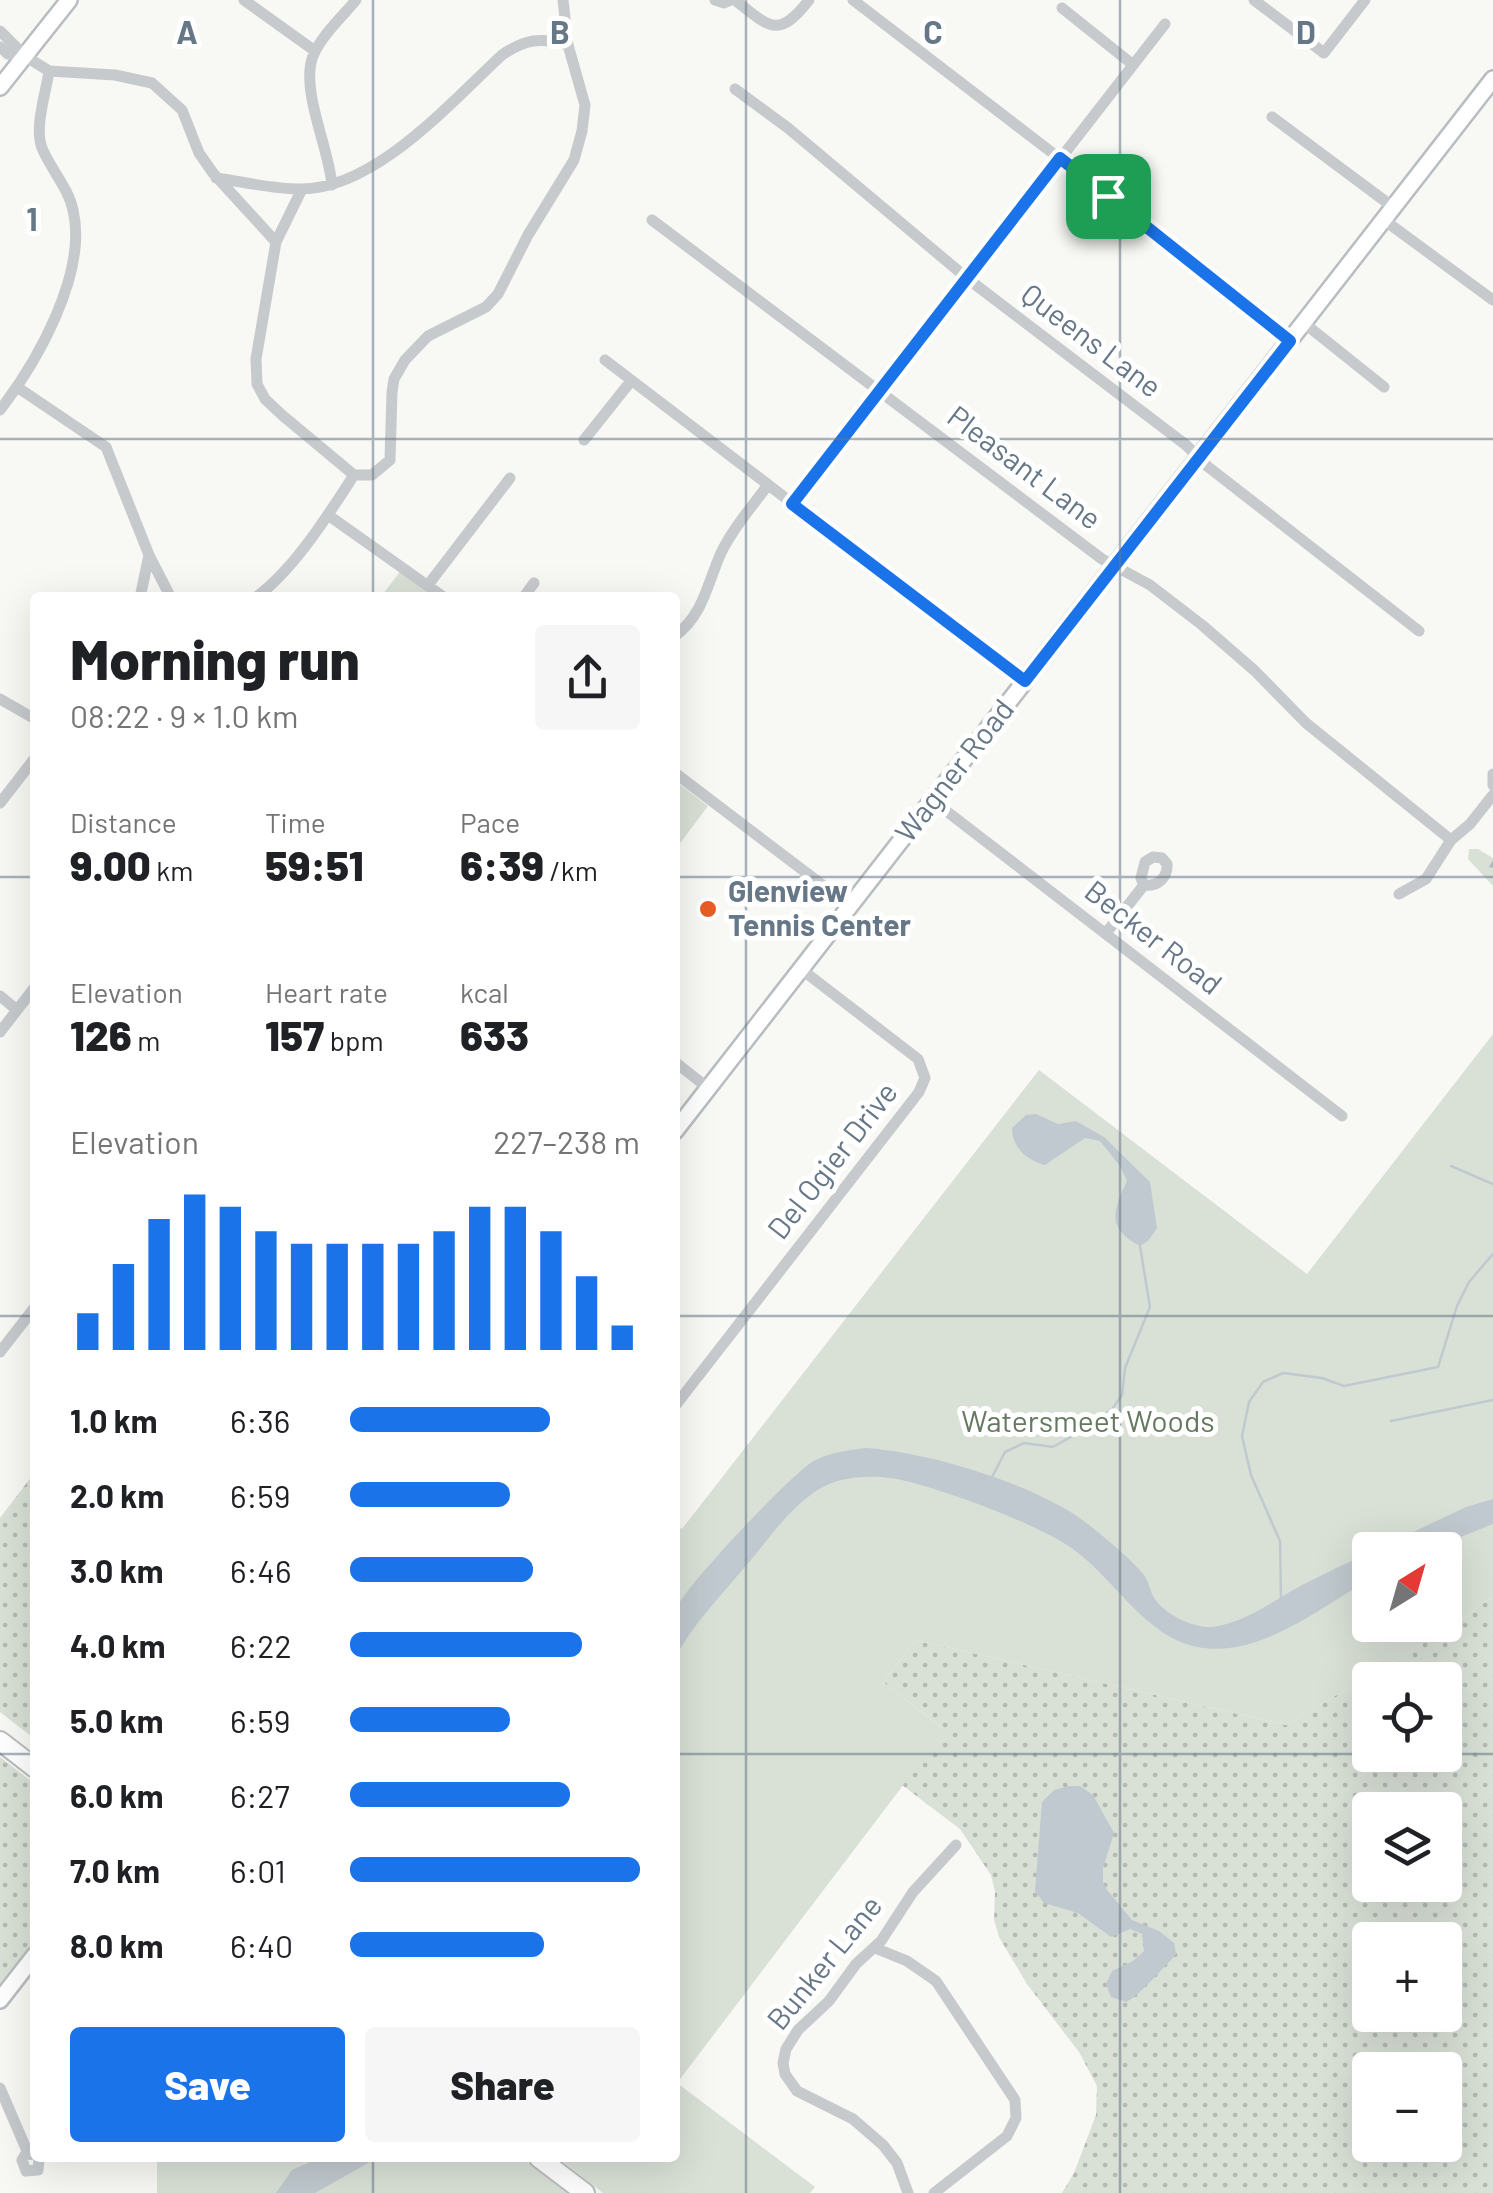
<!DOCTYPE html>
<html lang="en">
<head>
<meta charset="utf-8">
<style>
  :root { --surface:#fff; --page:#f6f6f6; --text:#202124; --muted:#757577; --accent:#1a73e8 }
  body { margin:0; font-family:Barlow,sans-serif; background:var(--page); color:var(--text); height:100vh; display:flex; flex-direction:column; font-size:38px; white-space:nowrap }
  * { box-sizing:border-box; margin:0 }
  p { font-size:32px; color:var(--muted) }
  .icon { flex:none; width:55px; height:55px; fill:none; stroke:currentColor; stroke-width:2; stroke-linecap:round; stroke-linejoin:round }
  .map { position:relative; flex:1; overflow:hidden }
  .panel { position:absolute; left:30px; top:592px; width:650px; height:1570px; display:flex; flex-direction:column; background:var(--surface); border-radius:10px; box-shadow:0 10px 40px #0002 }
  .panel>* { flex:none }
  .needle { width:65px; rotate:37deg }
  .tools { position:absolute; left:1352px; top:1532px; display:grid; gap:20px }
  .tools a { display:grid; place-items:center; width:110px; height:110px; border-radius:10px; background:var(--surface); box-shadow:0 10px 40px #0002; font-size:50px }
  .pin { position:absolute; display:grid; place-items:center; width:85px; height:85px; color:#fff; margin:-42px; border-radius:20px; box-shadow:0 5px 15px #0006 }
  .round { display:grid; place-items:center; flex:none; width:105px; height:105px; border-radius:10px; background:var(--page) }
  .headline { display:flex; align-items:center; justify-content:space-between; height:170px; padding:0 40px }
  h1 { font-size:55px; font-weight:800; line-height:75px }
  .figures { display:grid; grid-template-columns:repeat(3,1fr); gap:15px; height:170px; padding:10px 40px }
  .figures div { display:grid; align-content:center }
  .figures b { font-size:42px; font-weight:800 }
  .figures small { font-size:28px; font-weight:400 }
  .figures p { font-size:28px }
  .chart { height:280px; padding:20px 40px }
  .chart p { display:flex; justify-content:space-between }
  .chart svg { width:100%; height:180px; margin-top:10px; stroke:var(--accent); stroke-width:6 }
  .action { display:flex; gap:20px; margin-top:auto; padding:20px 40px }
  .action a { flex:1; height:115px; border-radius:10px; background:var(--accent); color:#fff; font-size:40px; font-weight:800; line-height:115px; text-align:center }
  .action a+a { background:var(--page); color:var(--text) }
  ul { padding:0 40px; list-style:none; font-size:32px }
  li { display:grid; grid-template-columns:160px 120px 1fr; align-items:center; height:75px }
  li i { height:25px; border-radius:12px; background:var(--accent) }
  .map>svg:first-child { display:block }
  .grass { fill:url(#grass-dots); fill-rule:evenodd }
  .forest { fill:url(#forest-firs) }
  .green { fill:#d9e0d6; fill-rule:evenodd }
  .water { fill:#c0c9cf }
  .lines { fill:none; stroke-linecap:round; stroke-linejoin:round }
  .stream { stroke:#c0c9cf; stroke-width:2.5 }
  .secondary-casing { stroke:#b8bdc2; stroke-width:20 }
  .primary-casing { stroke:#b9bdc1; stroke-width:22 }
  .street { stroke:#c6cacd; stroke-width:11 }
  .secondary { stroke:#fff; stroke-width:15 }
  .primary { stroke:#fff; stroke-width:18 }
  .route-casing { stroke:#fff; stroke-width:20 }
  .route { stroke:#1a73e8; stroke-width:12 }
  .grid { fill:none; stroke:#667787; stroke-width:2.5; stroke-opacity:0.55 }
  .poi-dot { fill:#e75e26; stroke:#fff; stroke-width:4 }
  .labels { text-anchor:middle; stroke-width:10; stroke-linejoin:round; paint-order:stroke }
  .street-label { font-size:30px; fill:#667787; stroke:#fff }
  .poi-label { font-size:30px; font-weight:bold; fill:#667787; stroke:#fff; text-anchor:start }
  .park-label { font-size:30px; fill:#657961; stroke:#fff }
  .grid-label { font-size:32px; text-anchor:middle; font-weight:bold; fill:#667787; stroke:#fff; stroke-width:10; stroke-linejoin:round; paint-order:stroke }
</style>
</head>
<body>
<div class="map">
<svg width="1493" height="2193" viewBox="0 0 1493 2193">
  <defs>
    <pattern id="grass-dots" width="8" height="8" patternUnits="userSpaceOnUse" patternTransform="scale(2.5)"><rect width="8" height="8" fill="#d9e0d6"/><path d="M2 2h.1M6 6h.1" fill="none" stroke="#b4bab3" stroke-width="1.8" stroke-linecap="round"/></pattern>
    <pattern id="forest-firs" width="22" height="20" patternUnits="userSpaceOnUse" patternTransform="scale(2.5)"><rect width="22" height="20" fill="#d9e0d6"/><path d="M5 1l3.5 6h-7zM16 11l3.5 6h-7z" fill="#b4bab3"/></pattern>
  </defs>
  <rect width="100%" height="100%" fill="#f8f8f5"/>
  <path class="grass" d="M35 1472V1739L0 1712V1518Z
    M1493 1596V2193H1062L1074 2173 1096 2115 1097 2086 1079 2052 1027 1984 999 1937 994 1920 995 1892 991 1875 960 1829 902 1785 944 1729 883 1682 916 1640 1286 1725 1459 1622ZM1370 1680H1445V1755H1370ZM1370 1810H1445V1885H1370ZM1370 1940H1445V2015H1370ZM1370 2070H1445V2145H1370Z
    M0 1757 35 1784V1939L0 1984Z"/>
  <path class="forest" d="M1469 849H1478L1493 858V886L1468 859Z"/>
  <path class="green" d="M402 569 439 598H380Z
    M675 781 708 806 675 850Z
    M1493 1034V1596L1459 1622 1286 1725 916 1640 883 1682 945 1730 677 2083 815 2187 810 2193H603L558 2158H675V1524L682 1529 1039 1070 1307 1274ZM1370 1550H1445V1625H1370Z
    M157 2158H522L567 2193H157Z"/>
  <path class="water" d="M1036 1114 1058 1124 1076 1121 1104 1137 1150 1182 1157 1228 1148 1241 1140 1246C1107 1228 1112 1213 1127 1181L1120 1166 1100 1141 1085 1138 1045 1165C1027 1160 1012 1148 1012 1128L1026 1115Z
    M865 1448C930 1452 1043 1486 1093 1528 1111 1543 1129 1557 1144 1575 1149 1582 1149 1588 1153 1596 1162 1613 1192 1628 1211 1627 1245 1624 1278 1597 1308 1582 1328 1572 1349 1562 1370 1552V1580C1321 1606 1263 1656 1204 1648 1145 1641 1114 1575 1067 1545 1034 1523 929 1483 890 1478 870 1475 841 1477 823 1487 791 1504 768 1541 744 1568 719 1598 693 1624 675 1658 675 1645 671 1625 675 1611 681 1590 790 1476 812 1462 829 1452 846 1451 865 1448Z
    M1493 1499V1524L1428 1550H1375L1466 1507Z
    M1069 1786H1080L1093 1795 1114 1833 1103 1868V1882L1107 1890 1132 1920 1159 1931 1174 1943 1176 1954 1172 1959C1161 1970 1138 1997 1126 2002L1111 1997 1106 1984 1112 1971 1133 1961 1144 1951 1142 1934 1130 1929 1111 1937 1078 1913 1044 1903 1035 1891 1042 1802 1054 1790Z
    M319 2158H377L315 2193H276L292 2170Z"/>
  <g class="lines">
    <path class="stream" d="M1451 1166 1493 1184
      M1391 1421 1493 1400
      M991 1479 1005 1452 1024 1443 1053 1447 1085 1429 1113 1408 1122 1395 1125 1368 1150 1307 1140 1246
      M1281 1600 1280 1541 1251 1475 1242 1436 1249 1402 1263 1382 1283 1373 1322 1378 1344 1386 1438 1367 1457 1306 1469 1282 1493 1254"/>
    <g class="secondary-casing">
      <path id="secondary" d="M0 87 69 0
        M675 1131 1493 79
        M0 2000 35 1955"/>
    </g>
    <g class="primary-casing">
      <path id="primary" d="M0 1741 35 1768
        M539 2158 585 2193"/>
    </g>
    <path class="street" d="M244 0 315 51
      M715 0 724 3 731 0
      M735 0C770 28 779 39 809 0
      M853 0 1059 158 1289 341
      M1254 0 1324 53 1365 0
      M1062 8 1132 64
      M0 31 25 56
      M0 47 8 54 25 56 49 71 115 75 152 83 182 110 199 153 213 173 276 242 256 359 257 384 265 399 282 415 354 475
      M735 89 788 128 968 279 1186 445 1207 466 1419 631
      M1272 117 1393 207
      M216 178C244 182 273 189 301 189 375 189 450 103 502 55 525 39 541 37 568 45
      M332 185C329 148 300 89 313 56 321 36 342 17 356 0
      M652 220 1102 559 1150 585 1202 625 1255 671 1306 723 1451 840
      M1384 220 1493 300
      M276 242 302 189
      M1304 323 1384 387
      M605 360 1025 681
      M17 387 106 447 149 555 170 596
      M0 410C37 362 88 273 73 210 68 187 51 170 42 148 34 127 46 93 49 71
      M584 440 631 381
      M792 504 1165 24
      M328 515 445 598
      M428 585 510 478
      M140 598 149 555
      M255 598C294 570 328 515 354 475H372L390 460 392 392 394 379 405 360 428 336 486 307 498 294 528 235 574 160 582 131 585 105 568 45 563 0
      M523 598 534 583
      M675 636C704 614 707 584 721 553 732 529 752 507 767 486
      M0 699 35 719
      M675 773 850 906
      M1493 774V785
      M932 800 1342 1116
      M0 803 35 758
      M1399 894 1426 879 1451 840 1470 824 1493 795
      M1106 933 1144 885C1158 887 1168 877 1167 864L1162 858 1153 857 1145 862 1141 878 1144 885
      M0 996 17 1010
      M0 1032 35 987
      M675 1062 708 1088
      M0 1352 35 1307
      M675 1406 919 1092 925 1078 918 1059 801 969
      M875 1948 907 1961 936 1981 1015 2100 1016 2118 1007 2136 934 2193
      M0 2088 28 2153
      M34 2154 25 2155 22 2160 26 2171 38 2170 39 2158
      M908 2193 897 2163 883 2145 853 2119 797 2091 785 2074 783 2063 786 2049 798 2030 829 2001 856 1964 881 1941 913 1892 956 1845"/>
    <use href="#secondary" class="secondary"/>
    <use href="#primary" class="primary"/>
  </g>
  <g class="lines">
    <g class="route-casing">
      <path id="route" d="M1060 158 1290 341 1025 681 792 504Z"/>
    </g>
    <use href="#route" class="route"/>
  </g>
  <path class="grid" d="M373 0V598M746 0V2193M1120 0V2193M0 439H1493M0 877H35M675 877H1493M0 1316H35M675 1316H1493M0 1754H35M675 1754H1370M1445 1754H1493M373 2158V2193"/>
  <circle class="poi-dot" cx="708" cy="909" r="10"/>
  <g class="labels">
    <g class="street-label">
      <text transform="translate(1091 341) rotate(37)" y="10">Queens Lane</text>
      <text transform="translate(1024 468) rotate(37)" y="10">Pleasant Lane</text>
      <text transform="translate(955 771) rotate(-52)" y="10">Wagner Road</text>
      <text transform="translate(1153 938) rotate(38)" y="10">Becker Road</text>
      <text transform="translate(833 1161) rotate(-52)" y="10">Del Ogier Drive</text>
      <text transform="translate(825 1963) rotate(-51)" y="10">Bunker Lane</text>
    </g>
    <g class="poi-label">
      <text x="728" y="902">Glenview<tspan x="728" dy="34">Tennis Center</tspan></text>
    </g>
    <g class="park-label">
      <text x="1088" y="1432">Watersmeet Woods</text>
    </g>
  </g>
  <g class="grid-label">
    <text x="187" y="44">A</text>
    <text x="560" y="44">B</text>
    <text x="933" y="44">C</text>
    <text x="1306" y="44">D</text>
    <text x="32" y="231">1</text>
  </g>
</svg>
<div class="tools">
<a><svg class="needle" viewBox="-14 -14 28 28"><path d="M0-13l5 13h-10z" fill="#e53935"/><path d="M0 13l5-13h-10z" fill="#757577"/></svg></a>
<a><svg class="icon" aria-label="locate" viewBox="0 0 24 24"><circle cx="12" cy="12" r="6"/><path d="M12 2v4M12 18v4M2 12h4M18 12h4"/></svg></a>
<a><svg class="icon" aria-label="layers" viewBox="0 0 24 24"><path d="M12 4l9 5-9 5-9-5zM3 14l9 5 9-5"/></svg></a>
<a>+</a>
<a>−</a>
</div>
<div class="pin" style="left:1108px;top:196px;background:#1e9e55"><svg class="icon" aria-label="arrive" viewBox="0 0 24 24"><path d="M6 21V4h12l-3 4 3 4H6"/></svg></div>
<section class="panel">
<div class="headline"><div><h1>Morning run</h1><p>08:22 · 9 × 1.0 km</p></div><a class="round"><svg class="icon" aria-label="share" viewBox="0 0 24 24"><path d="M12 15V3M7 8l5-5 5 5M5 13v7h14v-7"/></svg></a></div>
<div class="figures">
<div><p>Distance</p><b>9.00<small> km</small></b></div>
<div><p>Time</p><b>59:51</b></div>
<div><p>Pace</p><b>6:39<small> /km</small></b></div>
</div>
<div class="figures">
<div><p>Elevation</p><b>126<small> m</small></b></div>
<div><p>Heart rate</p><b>157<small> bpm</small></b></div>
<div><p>kcal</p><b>633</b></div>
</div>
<div class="chart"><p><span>Elevation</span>227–238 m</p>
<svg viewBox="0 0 160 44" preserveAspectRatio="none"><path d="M5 44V35M15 44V23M25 44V12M35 44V6M45 44V9M55 44V15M65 44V18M75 44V18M85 44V18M95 44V18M105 44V15M115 44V9M125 44V9M135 44V15M145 44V26M155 44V38"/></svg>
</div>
<ul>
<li><b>1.0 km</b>6:36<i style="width:69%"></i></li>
<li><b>2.0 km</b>6:59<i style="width:55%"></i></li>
<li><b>3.0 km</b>6:46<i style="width:63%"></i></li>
<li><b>4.0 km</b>6:22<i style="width:80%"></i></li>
<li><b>5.0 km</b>6:59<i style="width:55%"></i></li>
<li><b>6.0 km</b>6:27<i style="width:76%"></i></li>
<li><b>7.0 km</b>6:01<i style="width:100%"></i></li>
<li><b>8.0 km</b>6:40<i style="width:67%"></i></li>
</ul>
<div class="action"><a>Save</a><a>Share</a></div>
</section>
</div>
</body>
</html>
